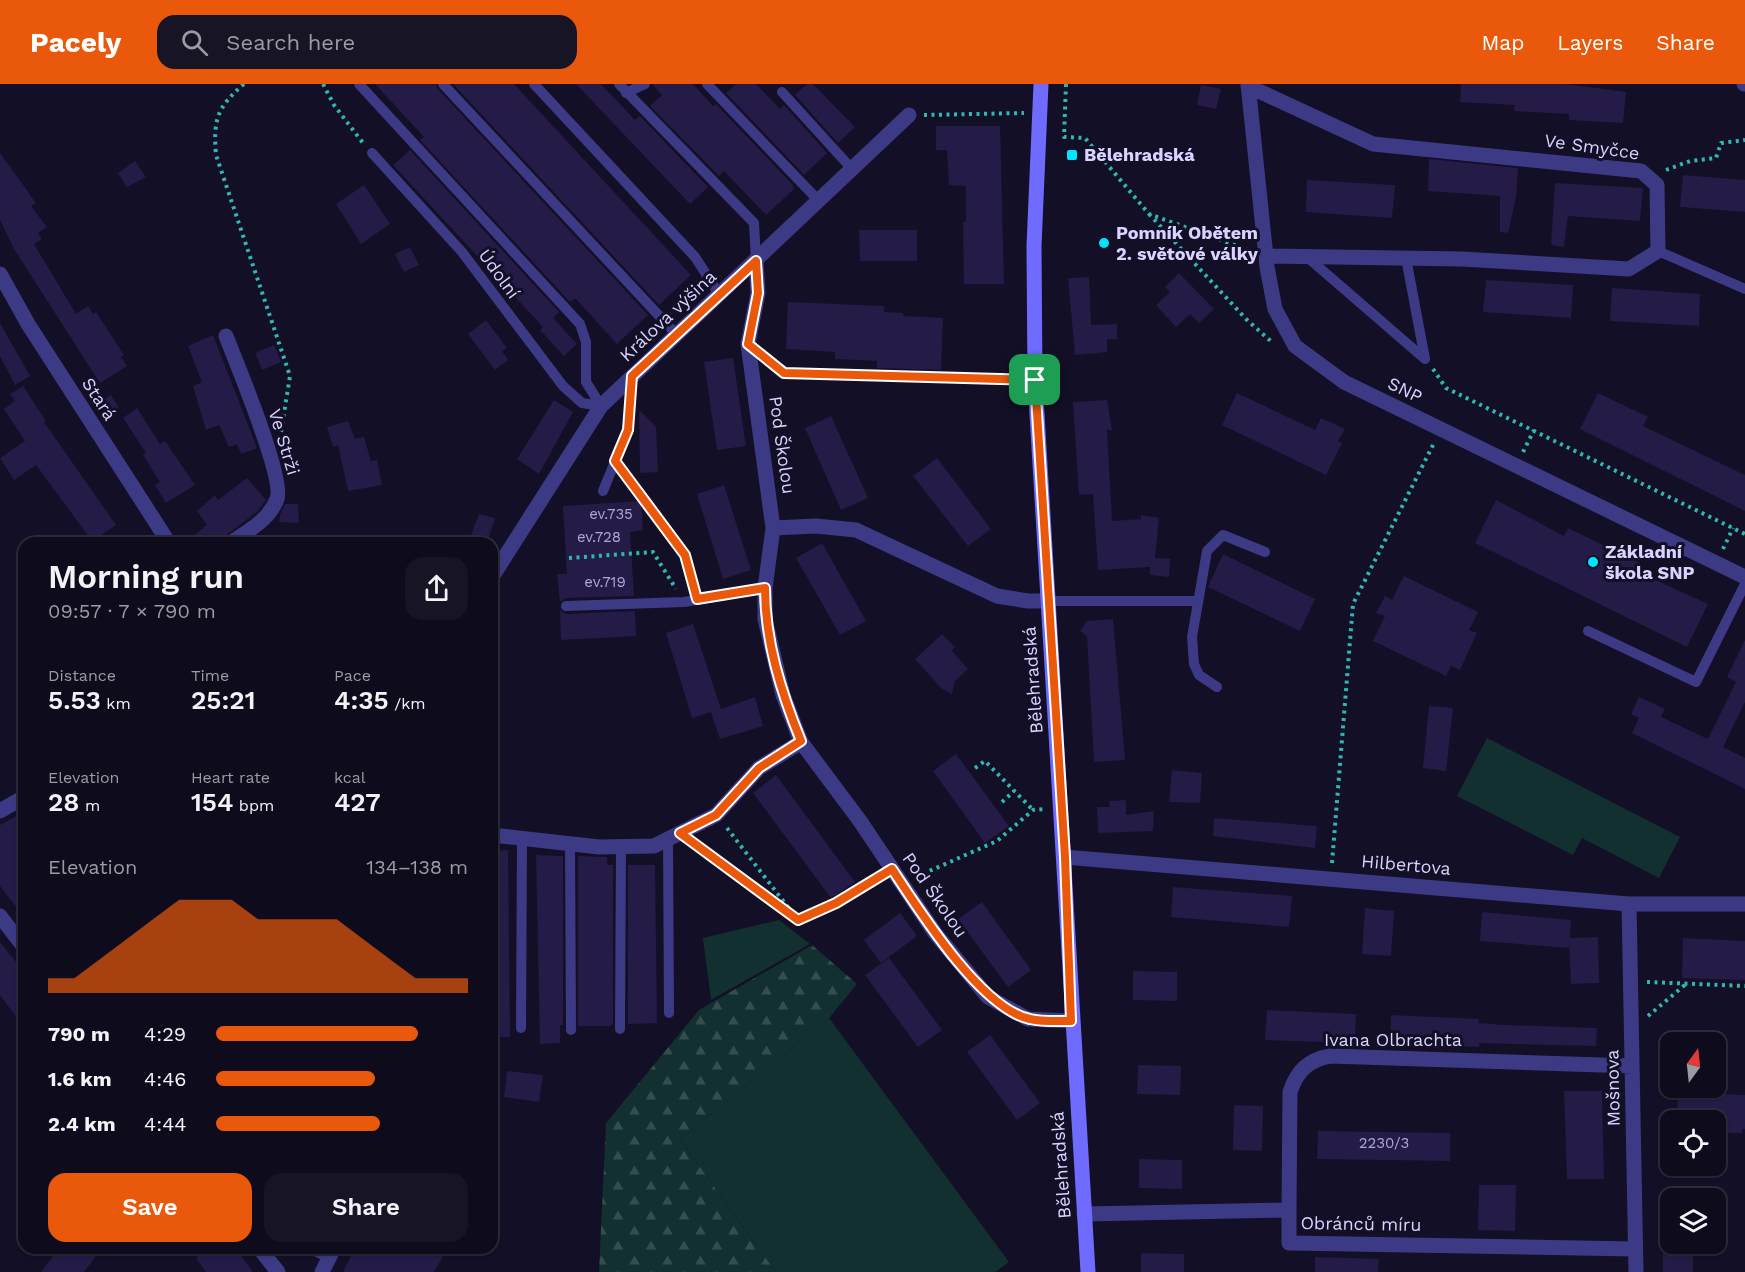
<!DOCTYPE html>
<html lang="en">
<head>
<meta charset="utf-8">
<style>
  :root { --surface:#0e0b1c; --page:#171425; --text:#f1f3f6; --muted:#9b9ba3; --line:#2e2b3b; --accent:#ea580c }
  body { margin:0; font-family:"Work Sans",sans-serif; background:var(--page); color:var(--text); height:100vh; display:flex; flex-direction:column; font-size:22px; white-space:nowrap }
  * { box-sizing:border-box; margin:0 }
  p { font-size:20px; color:var(--muted) }
  .icon { flex:none; width:33px; height:33px; fill:none; stroke:currentColor; stroke-width:2; stroke-linecap:round; stroke-linejoin:round }
  .map { position:relative; flex:1; overflow:hidden }
  .details { position:absolute; left:18px; top:453px; width:480px; height:717px; display:flex; flex-direction:column; background:var(--surface); border-radius:18px; box-shadow:0 2px 4px #0004,0 0 0 2px var(--line) }
  .details>* { flex:none }
  .needle { width:39px; rotate:15deg }
  .fabs { position:absolute; left:1660px; top:948px; display:grid; gap:12px }
  .fabs a { display:grid; place-items:center; width:66px; height:66px; border-radius:12px; background:var(--surface); box-shadow:0 2px 4px #0004,0 0 0 2px var(--line); font-size:30px }
  .pin { position:absolute; display:grid; place-items:center; width:51px; height:51px; color:#fff; margin:-26px; border-radius:12px; box-shadow:0 3px 9px #0006 }
  .round { display:grid; place-items:center; flex:none; width:63px; height:63px; border-radius:18px; background:var(--page) }
  .head { display:flex; align-items:center; justify-content:space-between; height:102px; padding:0 30px }
  h1 { font-size:33px; font-weight:600; line-height:45px }
  .metrics { display:grid; grid-template-columns:repeat(3,1fr); gap:9px; height:102px; padding:6px 30px }
  .metrics div { display:grid; align-content:center }
  .metrics b { font-size:26px; font-weight:600 }
  .metrics small { font-size:16px; font-weight:400 }
  .metrics p { font-size:16px }
  .chart { height:168px; padding:12px 30px }
  .chart p { display:flex; justify-content:space-between }
  .chart svg { width:100%; height:108px; margin-top:6px; fill:var(--accent); opacity:.7 }
  .primary-button { display:flex; gap:12px; margin-top:auto; padding:12px 30px }
  .primary-button a { flex:1; height:69px; border-radius:18px; background:var(--accent); color:#fff; font-size:24px; font-weight:600; line-height:69px; text-align:center }
  .primary-button a+a { background:var(--page); color:var(--text) }
  ul { padding:0 30px; list-style:none; font-size:20px }
  li { display:grid; grid-template-columns:96px 72px 1fr; align-items:center; height:45px }
  li i { height:15px; border-radius:8px; background:var(--accent) }
  header { display:flex; align-items:center; gap:36px; box-sizing:border-box; height:84px; padding:0 30px; background:var(--accent); color:#fff }
  header strong { font-size:28px }
  nav { display:flex; gap:33px; margin-inline-start:auto; font-size:21px }
  .search { width:420px; height:54px; background:var(--page); display:flex; align-items:center; gap:15px; box-sizing:border-box; padding:0 21px; border-radius:18px; color:var(--muted); font-size:22px }
  .map>svg:first-child { display:block }
  .forest { fill:url(#forest-firs) }
  .park { fill:#12302f }
  .building { fill:#241b47 }
  .lines { fill:none; stroke-linecap:round; stroke-linejoin:round }
  .path { stroke:#2fb8b0; stroke-width:4; stroke-dasharray:3 4.5; stroke-linecap:butt }
  .lane { stroke:#3d3a85; stroke-width:10 }
  .street { stroke:#3d3a85; stroke-width:15 }
  .secondary { stroke:#6f6bff; stroke-width:15 }
  .route-casing { stroke:#fff; stroke-width:12 }
  .route { stroke:#ea580c; stroke-width:8 }
  .poi-dot { fill:#00e5ff; stroke:#130f26; stroke-width:2 }
  .labels { text-anchor:middle; stroke-width:6; stroke-linejoin:round; paint-order:stroke }
  .number-label { font-size:15px; fill:#aca6d1 }
  .street-label { font-size:18px; fill:#d9d4ff; stroke:#130f26 }
  .poi-label { font-size:18px; font-weight:bold; fill:#d9d4ff; stroke:#130f26; text-anchor:start }
</style>
</head>
<body>
<header>
<strong>Pacely</strong>
<div class="search"><svg class="icon" aria-label="search" viewBox="0 0 24 24"><circle cx="10" cy="10" r="6"/><path d="M15 15l6 6"/></svg>Search here</div>
<nav><a>Map</a><a>Layers</a><a>Share</a></nav>
</header>
<div class="map">
<svg width="1745" height="1188" viewBox="0 0 1745 1188">
  <defs>
    <pattern id="forest-firs" width="22" height="20" patternUnits="userSpaceOnUse" patternTransform="scale(1.5)"><rect width="22" height="20" fill="#12302f"/><path d="M5 1l3.5 6h-7zM16 11l3.5 6h-7z" fill="#344d4e"/></pattern>
  </defs>
  <rect width="100%" height="100%" fill="#130f26"/>
  <path class="forest" d="M812 861 857 900 829 934 680 1055 776 1188H599L606 1039 699 926Z"/>
  <path class="park" d="M1487 654 1680 753 1659 794 1582 754 1573 771 1457 712Z
    M779 836 810 860 711 916 703 854Z
    M829 934 1009 1178 995 1188H776L680 1055Z"/>
  <path class="building" d="M375 0H436L438 5 648 231 617 260 575 214 570 218 420 56 424 53Z
    M453 0H514L691 191 659 221Z
    M576 0H601L635 36 640 32 708 103 690 120Z
    M652 0H693L713 22 716 20 793 101 794 105 766 131 724 87 719 92 650 22 662 11Z
    M736 0H756L780 25 784 21 827 69 804 91 726 9Z
    M807 0H813L855 43 838 59 795 11Z
    M1461 0H1566L1626 8 1623 39 1569 36V30L1514 27 1515 21 1460 18Z
    M1201 1 1221 5 1216 25 1197 21Z
    M936 42H1000L1004 200H964L963 138H966V102L949 101 947 66H936Z
    M410 66 559 228 553 234 577 260 564 272 540 246 546 240 543 243 393 81Z
    M0 69 36 119 31 122 47 143 38 149 42 155 34 160 76 230 88 222 93 230 96 228 124 271 121 273 127 282 100 299 14 165 0 136Z
    M1429 75 1518 84 1516 113 1508 149 1500 148V112L1428 107Z
    M135 77 146 93 127 103 118 89Z
    M1683 91 1745 96V128L1680 123Z
    M1307 96 1395 101 1392 134 1306 128Z
    M1555 99 1643 104 1640 137 1568 132 1564 163 1551 161Z
    M364 101 390 140 361 160 336 120Z
    M859 146H917V177H860Z
    M410 163 419 181 404 188 395 170Z
    M1179 189 1214 225 1199 239 1190 230 1176 243 1156 221 1170 208 1165 203Z
    M1089 193 1091 241 1117 240V255H1107V268L1075 271 1068 194Z
    M1486 196 1573 201 1571 234 1483 228Z
    M1612 204 1700 210 1699 242 1610 237Z
    M788 218 884 222V228L903 229V232L943 234 941 286 877 284V277L835 275V268L786 265Z
    M486 236 507 264 502 267 508 276 495 286 468 250Z
    M0 239 30 292 15 301 0 272Z
    M213 251 257 364 241 370 237 360 229 363 219 341 206 346 193 302 202 298 188 262Z
    M274 261 281 278 262 286 255 269Z
    M733 274 746 362 717 366 704 278Z
    M23 302 46 337 44 338 116 441 92 457 36 381 14 396 0 374 25 357 4 325 15 317 10 310Z
    M1237 309 1315 346 1321 334 1345 345 1338 357 1342 359 1326 391 1222 341Z
    M1598 309 1648 333 1643 342 1745 391V427L1580 345Z
    M111 311 119 324 105 334 96 321Z
    M554 316 573 328 539 390 517 375Z
    M1107 316 1112 346H1107L1112 437 1141 435V431L1159 434 1155 474 1170 475 1169 493 1150 491V483L1098 486 1093 410 1079 411 1073 318Z
    M137 324 160 360 165 357 195 401 166 419 155 401 160 398 143 371 146 369 123 334Z
    M639 326 656 343 658 388 640 389Z
    M831 332 868 414 841 426 805 344Z
    M348 337 355 355 364 353 371 377 377 376 382 401 348 407 338 361 333 363 327 343Z
    M937 374 991 445 968 462 913 392Z
    M247 394 266 416 258 427 216 459H184L207 441 197 427 215 411 218 416Z
    M724 401 751 486 723 495 697 410Z
    M1496 416 1564 452 1568 444 1642 480 1638 488 1708 520 1687 563 1475 459Z
    M641 417 643 446 630 448 634 512 566 514 560 518 557 490H567L563 422Z
    M285 420H298L299 439 279 438 280 431Z
    M479 430 495 434 487 459H468Z
    M822 459 866 537 840 551 796 474Z
    M1223 470 1315 515 1300 547 1208 503Z
    M1404 492 1478 528 1469 546 1477 549 1460 586 1451 582 1446 592 1373 557 1385 532 1376 529 1385 512 1392 516Z
    M560 526 566 530 635 527 636 552 561 556Z
    M1113 535 1125 676 1094 678 1087 552 1080 547 1087 537Z
    M693 540 721 625 755 613 763 642 720 655 711 628 692 634 666 549Z
    M942 550 955 563 952 567 968 585 955 597 952 610 941 604 915 575Z
    M1745 556V618L1723 663 1745 674V705L1632 649 1639 634 1631 630 1639 613 1665 625 1661 633 1708 655 1736 598 1727 593Z
    M1429 622 1453 624 1446 687 1423 684Z
    M956 670 1009 742 985 759 933 687Z
    M1172 686 1202 689 1200 719 1169 718Z
    M776 691 855 798 831 814 753 709Z
    M1126 716V731L1154 727 1153 747 1098 749 1097 723H1110L1109 717Z
    M24 728V833L0 802V741Z
    M1214 734 1317 742 1315 764 1213 752Z
    M508 766 510 953H492V767Z
    M536 771 563 772V941H560V959L540 960Z
    M578 772 607 773V781H613V940L609 942H578Z
    M628 781H655L657 939 628 940Z
    M1173 803 1292 812 1289 843 1171 833Z
    M982 818 1031 886 1008 903 958 835Z
    M1365 824 1394 827 1391 872 1362 870Z
    M1482 828 1571 836 1570 854 1598 853 1599 899 1571 900 1569 857V864L1480 857Z
    M900 829 917 852 881 879 864 856Z
    M1683 854 1745 857V896L1682 894Z
    M0 858 24 888V943L0 911Z
    M889 874 942 946 918 963 865 891Z
    M1133 887 1177 888V917L1133 916Z
    M1267 926 1356 930 1355 959 1265 956Z
    M1391 931 1479 935V939L1505 941 1597 944 1596 962 1479 959V963L1390 960Z
    M990 951 1040 1019 1017 1036 967 968Z
    M1138 981 1181 982 1180 1011 1137 1010Z
    M507 987 543 991 539 1018 504 1013Z
    M1564 1007H1602L1604 1095H1567Z
    M1678 1008 1745 1011V1045H1742V1049H1716V1036H1677Z
    M1234 1021 1263 1022 1262 1067 1233 1066Z
    M1318 1047 1450 1049V1077L1317 1075Z
    M1139 1075 1182 1076V1105L1139 1104Z
    M1479 1101H1516L1515 1147 1478 1146Z
    M1663 1160H1693V1188H1663Z
    M59 1164H102L84 1188H41Z
    M192 1164H235L253 1188H206L196 1174 198 1173Z
    M355 1164H448L434 1188H343Z
    M1141 1169 1184 1170V1188H1141Z
    M1315 1173 1379 1175 1378 1188H1315Z"/>
  <g class="lines">
    <path class="path" d="M244 0C217 23 213 36 216 71L290 292 281 348
      M323 0 334 21 363 59
      M1066 0 1064 53 1085 54 1149 130 1248 166
      M924 31 1024 29
      M1666 86 1690 77 1716 74 1721 59 1745 56
      M1149 130 1246 235 1273 259
      M1433 285 1446 304 1745 450
      M1523 368 1534 346
      M625 389 685 471 693 502
      M1723 465 1733 444
      M569 474 653 468 676 505
      M975 684 985 677 1033 726
      M1002 718 1014 707
      M727 744 794 831
      M695 760 798 836 825 824
      M1332 779 1353 520 1434 359
      M916 793 997 757 1033 726 1046 725
      M1647 898 1745 902
      M1648 932 1686 900"/>
    <path class="lane" d="M359 0 580 240 586 258V298L601 322
      M443 0 677 251
      M534 0 695 173 719 210
      M619 0 754 139 756 177
      M707 0 819 117
      M782 8 852 85
      M626 9 645 0
      M372 69 462 168 563 302 582 319 601 322
      M1658 167 1745 205
      M1307 173 1425 275 1406 174
      M748 260 784 289 1035 296
      M603 407 628 346 632 292
      M1047 517H1198
      M566 522 684 518 765 504
      M1588 547 1696 598 1745 500
      M1217 603 1199 591 1194 580 1192 553 1207 467 1223 451 1265 468
      M668 755 669 929
      M570 760 571 946
      M836 819 892 785
      M521 944 522 754
      M620 945 621 763
      M309 1164 329 1174"/>
    <path class="street" d="M1248 0 1267 183 1275 225 1295 262 1344 298 1745 493
      M1744 0H1745
      M1248 2 1373 60 1641 87 1657 101 1658 167 1629 185 1462 175 1266 172
      M756 177 758 209 748 260 773 444 765 504V535L783 611 801 658 860 737 935 849 988 913 1028 935 1071 937
      M0 190 28 240 169 459
      M226 252C236 278 285 395 277 415 269 436 249 446 231 459
      M773 444 816 442 856 446 997 512 1028 517H1047
      M492 493 601 322 909 31
      M0 727 24 713
      M492 751 599 763 654 762 716 731 759 684 801 658
      M1064 773 1629 820H1745
      M1629 820 1636 1188
      M0 832 24 863
      M1289 1126 1290 1008C1297 987 1308 976 1330 972L1632 982
      M1084 1130 1289 1126V1159L1635 1165
      M259 1164 278 1188
      M322 1188 334 1164"/>
    <path class="secondary" d="M1041 0 1034 162 1035 296 1088 1188"/>
  </g>
  <g class="lines">
    <g class="route-casing">
      <path id="route" d="M756 177 758 209 748 260 784 289 1035 296 1065 773 1071 937C1058 937 1043 938 1030 935 981 925 919 826 892 785L836 819 798 836 680 749 716 731 759 684 801 657C781 608 765 557 765 504L697 515 685 471 615 377 628 346 632 292Z"/>
    </g>
    <use href="#route" class="route"/>
  </g>
  <g class="poi-dot">
    <rect x="1066" y="65" width="12" height="12" rx="3"/>
    <circle cx="1104" cy="159" r="6"/>
    <circle cx="1593" cy="478" r="6"/>
  </g>
  <g class="labels">
    <g class="number-label">
      <text x="611" y="435">ev.735</text>
      <text x="599" y="458">ev.728</text>
      <text x="605" y="503">ev.719</text>
      <text x="1384" y="1064">2230/3</text>
    </g>
    <g class="street-label">
      <text transform="translate(1592 63) rotate(8)" y="6">Ve Smyčce</text>
      <text transform="translate(499 190) rotate(54)" y="6">Údolní</text>
      <text transform="translate(668 232) rotate(-43)" y="6">Králova výšina</text>
      <text transform="translate(1405 306) rotate(26)" y="6">SNP</text>
      <text transform="translate(99 315) rotate(57)" y="6">Stará</text>
      <text transform="translate(284 358) rotate(73)" y="6">Ve Strži</text>
      <text transform="translate(782 361) rotate(82)" y="6">Pod Školou</text>
      <text transform="translate(1033 596) rotate(-94)" y="6">Bělehradská</text>
      <text transform="translate(1406 781) rotate(5)" y="6">Hilbertova</text>
      <text transform="translate(935 811) rotate(55)" y="6">Pod Školou</text>
      <text x="1393" y="962">Ivana Olbrachta</text>
      <text transform="translate(1613 1004) rotate(-91)" y="6">Mošnova</text>
      <text transform="translate(1061 1081) rotate(-94)" y="6">Bělehradská</text>
      <text transform="translate(1361 1140) rotate(1)" y="6">Obránců míru</text>
    </g>
    <g class="poi-label">
      <text x="1084" y="77">Bělehradská</text>
      <text x="1116" y="155">Pomník Obětem<tspan x="1116" dy="21">2. světové války</tspan></text>
      <text x="1605" y="474">Základní<tspan x="1605" dy="21">škola SNP</tspan></text>
    </g>
  </g>
</svg>
<div class="fabs">
<a><svg class="needle" viewBox="-14 -14 28 28"><path d="M0-13l5 13h-10z" fill="#e53935"/><path d="M0 13l5-13h-10z" fill="#9b9ba3"/></svg></a>
<a><svg class="icon" aria-label="locate" viewBox="0 0 24 24"><circle cx="12" cy="12" r="6"/><path d="M12 2v4M12 18v4M2 12h4M18 12h4"/></svg></a>
<a><svg class="icon" aria-label="layers" viewBox="0 0 24 24"><path d="M12 4l9 5-9 5-9-5zM3 14l9 5 9-5"/></svg></a>
</div>
<div class="pin" style="left:1035px;top:296px;background:#1e9e55"><svg class="icon" aria-label="arrive" viewBox="0 0 24 24"><path d="M6 21V4h12l-3 4 3 4H6"/></svg></div>
<section class="details">
<div class="head"><div><h1>Morning run</h1><p>09:57 · 7 × 790 m</p></div><a class="round"><svg class="icon" aria-label="share" viewBox="0 0 24 24"><path d="M12 15V3M7 8l5-5 5 5M5 13v7h14v-7"/></svg></a></div>
<div class="metrics">
<div><p>Distance</p><b>5.53<small> km</small></b></div>
<div><p>Time</p><b>25:21</b></div>
<div><p>Pace</p><b>4:35<small> /km</small></b></div>
</div>
<div class="metrics">
<div><p>Elevation</p><b>28<small> m</small></b></div>
<div><p>Heart rate</p><b>154<small> bpm</small></b></div>
<div><p>kcal</p><b>427</b></div>
</div>
<div class="chart"><p><span>Elevation</span>134–138 m</p>
<svg viewBox="0 0 160 44" preserveAspectRatio="none"><path d="M0 44V38L10 38L20 30L30 22L40 14L50 6L60 6L70 6L80 14L90 14L100 14L110 14L120 22L130 30L140 38L150 38L160 38V44z"/></svg>
</div>
<ul>
<li><b>790 m</b>4:29<i style="width:80%"></i></li>
<li><b>1.6 km</b>4:46<i style="width:63%"></i></li>
<li><b>2.4 km</b>4:44<i style="width:65%"></i></li>
</ul>
<div class="primary-button"><a>Save</a><a>Share</a></div>
</section>
</div>
</body>
</html>
